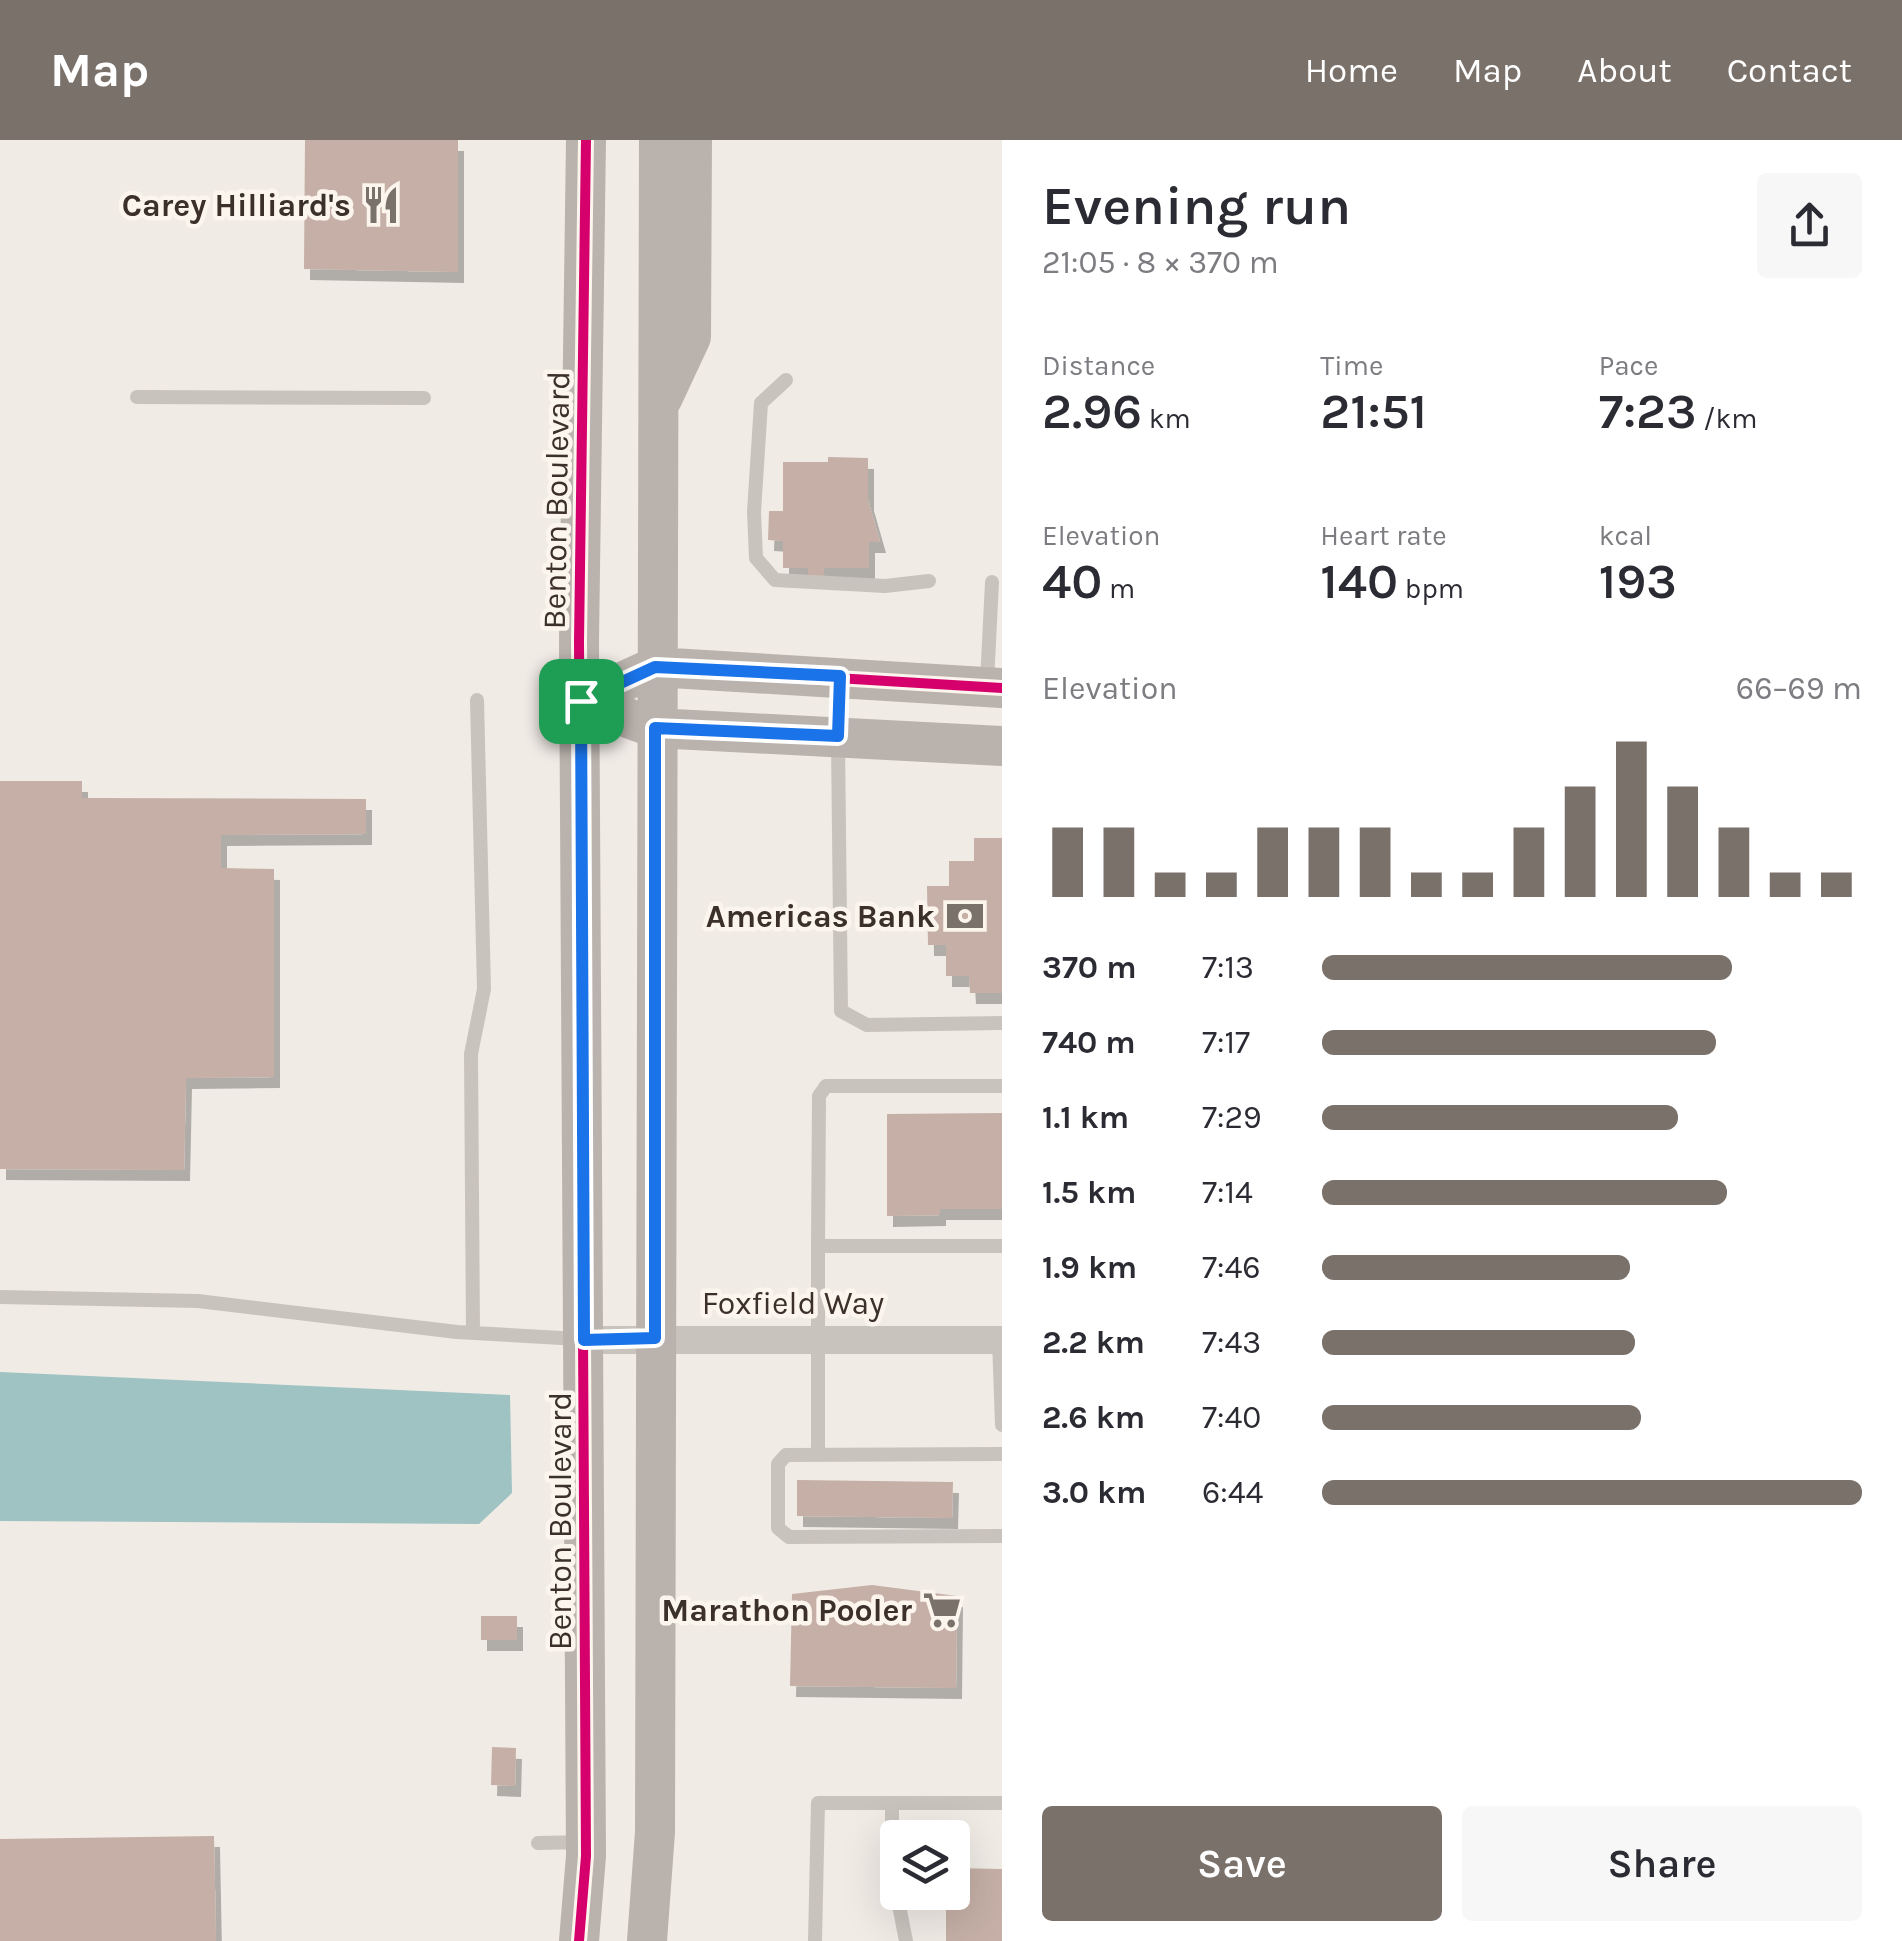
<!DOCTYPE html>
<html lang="en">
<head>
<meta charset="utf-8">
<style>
  :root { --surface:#fff; --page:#f7f7f7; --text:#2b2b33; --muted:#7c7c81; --accent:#7b716b }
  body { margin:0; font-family:Karla,sans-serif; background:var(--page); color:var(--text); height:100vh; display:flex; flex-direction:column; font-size:38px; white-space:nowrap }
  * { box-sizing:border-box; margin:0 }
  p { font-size:32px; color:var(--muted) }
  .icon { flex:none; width:55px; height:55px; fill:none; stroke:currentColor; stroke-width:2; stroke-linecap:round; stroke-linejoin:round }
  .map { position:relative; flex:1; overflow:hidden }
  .sheet { display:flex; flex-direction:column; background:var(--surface); width:900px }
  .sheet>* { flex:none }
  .buttons { position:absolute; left:880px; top:1680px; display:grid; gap:20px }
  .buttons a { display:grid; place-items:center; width:90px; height:90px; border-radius:10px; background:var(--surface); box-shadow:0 10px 40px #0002; font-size:50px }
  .pin { position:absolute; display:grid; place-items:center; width:85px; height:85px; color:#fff; margin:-42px; border-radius:20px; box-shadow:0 5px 15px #0006 }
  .round { display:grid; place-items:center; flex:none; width:105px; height:105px; border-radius:10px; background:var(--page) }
  .summary { display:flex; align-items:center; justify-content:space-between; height:170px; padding:0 40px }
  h1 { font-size:55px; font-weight:600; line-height:75px }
  .figures { display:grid; grid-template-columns:repeat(3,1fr); gap:15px; height:170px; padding:10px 40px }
  .figures div { display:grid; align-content:center }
  .figures b { font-size:50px; font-weight:600 }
  .figures small { font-size:28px; font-weight:400 }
  .figures p { font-size:28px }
  .chart { height:280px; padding:20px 40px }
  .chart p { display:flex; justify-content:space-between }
  .chart svg { width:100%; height:180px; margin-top:10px; stroke:var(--accent); stroke-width:6 }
  .primary-button { display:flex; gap:20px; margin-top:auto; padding:20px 40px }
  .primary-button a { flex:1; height:115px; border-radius:10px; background:var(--accent); color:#fff; font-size:40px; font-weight:600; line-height:115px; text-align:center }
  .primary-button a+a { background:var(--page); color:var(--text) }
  ul { padding:0 40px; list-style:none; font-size:32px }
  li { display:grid; grid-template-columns:160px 120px 1fr; align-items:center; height:75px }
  li i { height:25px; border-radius:12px; background:var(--accent) }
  header { display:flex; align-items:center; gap:60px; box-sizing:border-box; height:140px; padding:0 50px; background:var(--accent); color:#fff }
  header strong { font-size:48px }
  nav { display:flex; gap:55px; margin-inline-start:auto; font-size:35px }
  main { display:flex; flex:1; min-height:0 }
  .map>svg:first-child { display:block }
  .water { fill:#9fc2c3 }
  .building { fill:#c5afa6; filter:url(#shadow) }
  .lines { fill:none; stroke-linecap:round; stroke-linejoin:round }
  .lane { stroke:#c9c3bd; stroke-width:14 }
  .street { stroke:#c9c3bd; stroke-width:28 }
  .secondary { stroke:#bab3ad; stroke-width:40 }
  .cycleway-casing { stroke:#fcf5ed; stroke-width:16 }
  .cycleway { stroke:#d6006c; stroke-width:10 }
  .route-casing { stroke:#fff; stroke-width:20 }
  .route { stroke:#1a73e8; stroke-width:12 }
  .labels { text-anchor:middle; stroke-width:9; stroke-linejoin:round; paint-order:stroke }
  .poi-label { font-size:32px; font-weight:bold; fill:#3c302a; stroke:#fcf5ed; text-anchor:end }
  .street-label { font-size:32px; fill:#3c302a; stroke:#fcf5ed }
</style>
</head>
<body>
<header>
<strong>Map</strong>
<nav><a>Home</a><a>Map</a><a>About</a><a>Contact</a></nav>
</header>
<main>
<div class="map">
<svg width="1002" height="1801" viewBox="0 0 1002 1801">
  <defs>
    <filter id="shadow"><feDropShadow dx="6" dy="11" stdDeviation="0" flood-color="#0004"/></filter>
  </defs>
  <rect width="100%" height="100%" fill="#f0ebe5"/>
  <path class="water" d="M0 1232 510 1255 512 1353 479 1384 0 1381Z"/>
  <path class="building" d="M305 0H458V132L304 129Z
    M828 317 868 318V360L880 402H869V428H824V436H808V428H783V401L768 400 769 371H783V322H828Z
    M0 641H82V658L366 659V694L221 695V728L274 729V937L186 938 184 1030 0 1029Z
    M974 698H1002V853H970L969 836H946V805H928L927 746H949V721H974Z
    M1002 973V1069H940V1075L887 1076V974Z
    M797 1340 953 1342 952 1378 797 1376Z
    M872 1445 957 1456 956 1548 790 1546 792 1454Z
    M481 1476H517V1500H481Z
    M492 1607 516 1608 515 1646 491 1645Z
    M214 1696 216 1801H0V1699Z
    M952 1728 1002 1729V1801H946V1752H952Z"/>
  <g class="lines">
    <path class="lane" d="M786 240 761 263 754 372 756 418 775 440 885 446 929 441
      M137 257 424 258
      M987 542 992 442
      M838 602 841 871 867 885 1002 883
      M818 1106 819 956 826 946H1002
      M0 1157 198 1161 457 1192 579 1199
      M473 1193 471 914 484 849 477 560
      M999 1200 1002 1285
      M1002 1314 786 1315 778 1324V1388L789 1397 1002 1396
      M818 1315V1106H1002
      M892 1663V1730L906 1801
      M538 1703 585 1702
      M815 1801 818 1663H1002"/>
    <path class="street" d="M584 1200H1002"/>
    <path class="secondary" d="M662 259 691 197 692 0
      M581 561 655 527 1002 548
      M581 561 655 588 1002 606
      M579 1801 586 1716 579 501 586 0
      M647 1801 655 1692 659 0"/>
    <g class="cycleway-casing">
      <path id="cycleway" d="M581 561 655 527 1002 548
        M579 1801 586 1716 579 501 586 0"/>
    </g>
    <use href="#cycleway" class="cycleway"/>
  </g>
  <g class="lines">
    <g class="route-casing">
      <path id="route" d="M655 527 840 536 838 596 655 588V1198L584 1200 581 561Z"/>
    </g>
    <use href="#route" class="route"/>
  </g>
  <defs>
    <g id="restaurant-bare" transform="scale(3)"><path d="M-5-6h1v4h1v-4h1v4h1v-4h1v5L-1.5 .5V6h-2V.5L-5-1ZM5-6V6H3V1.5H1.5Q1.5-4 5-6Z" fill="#7b716b" stroke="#fcf5ed" stroke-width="2.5" paint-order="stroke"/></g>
    <g id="bank-bare" transform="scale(3)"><path d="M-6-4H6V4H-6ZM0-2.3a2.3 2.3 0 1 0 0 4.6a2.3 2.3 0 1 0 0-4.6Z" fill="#7b716b" stroke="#fcf5ed" stroke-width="2.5" paint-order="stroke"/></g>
    <g id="supermarket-bare" transform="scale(3)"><path d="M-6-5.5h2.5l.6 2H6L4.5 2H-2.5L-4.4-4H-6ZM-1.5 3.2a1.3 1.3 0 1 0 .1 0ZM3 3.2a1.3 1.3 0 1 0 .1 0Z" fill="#7b716b" stroke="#fcf5ed" stroke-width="2.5" paint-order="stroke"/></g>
  </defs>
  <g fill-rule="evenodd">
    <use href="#restaurant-bare" x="381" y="65"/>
    <use href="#bank-bare" x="965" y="776"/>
    <use href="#supermarket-bare" x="942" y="1470"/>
  </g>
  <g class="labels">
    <g class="poi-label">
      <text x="351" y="76">Carey Hilliard's</text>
      <text x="935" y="787">Americas Bank</text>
      <text x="912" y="1481">Marathon Pooler</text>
    </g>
    <g class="street-label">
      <text transform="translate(556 360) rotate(-89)" y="11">Benton Boulevard</text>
      <text x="793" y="1174">Foxfield Way</text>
      <text transform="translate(560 1381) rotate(-90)" y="11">Benton Boulevard</text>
    </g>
  </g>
</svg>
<div class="buttons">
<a><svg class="icon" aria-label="layers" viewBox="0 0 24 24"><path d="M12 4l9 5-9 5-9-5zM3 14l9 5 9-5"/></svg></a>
</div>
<div class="pin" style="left:581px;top:561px;background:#1e9e55"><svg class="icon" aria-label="arrive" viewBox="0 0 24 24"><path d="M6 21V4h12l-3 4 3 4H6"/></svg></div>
</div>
<section class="sheet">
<div class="summary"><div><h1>Evening run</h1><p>21:05 · 8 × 370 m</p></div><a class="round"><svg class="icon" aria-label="share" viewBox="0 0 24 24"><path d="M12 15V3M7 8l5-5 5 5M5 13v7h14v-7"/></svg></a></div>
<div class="figures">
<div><p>Distance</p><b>2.96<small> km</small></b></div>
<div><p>Time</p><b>21:51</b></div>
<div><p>Pace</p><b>7:23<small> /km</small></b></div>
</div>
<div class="figures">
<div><p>Elevation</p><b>40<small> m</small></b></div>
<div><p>Heart rate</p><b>140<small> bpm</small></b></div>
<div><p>kcal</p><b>193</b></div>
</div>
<div class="chart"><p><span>Elevation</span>66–69 m</p>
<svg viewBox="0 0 160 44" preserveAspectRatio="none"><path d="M5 44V27M15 44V27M25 44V38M35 44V38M45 44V27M55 44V27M65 44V27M75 44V38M85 44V38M95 44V27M105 44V17M115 44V6M125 44V17M135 44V27M145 44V38M155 44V38"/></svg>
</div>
<ul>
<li><b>370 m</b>7:13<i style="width:76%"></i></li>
<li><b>740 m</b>7:17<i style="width:73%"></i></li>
<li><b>1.1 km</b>7:29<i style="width:66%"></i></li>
<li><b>1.5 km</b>7:14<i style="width:75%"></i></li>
<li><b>1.9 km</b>7:46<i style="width:57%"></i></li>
<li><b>2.2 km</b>7:43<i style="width:58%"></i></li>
<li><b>2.6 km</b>7:40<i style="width:59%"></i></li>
<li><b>3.0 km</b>6:44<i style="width:100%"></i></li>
</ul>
<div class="primary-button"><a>Save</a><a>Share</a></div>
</section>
</main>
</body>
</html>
